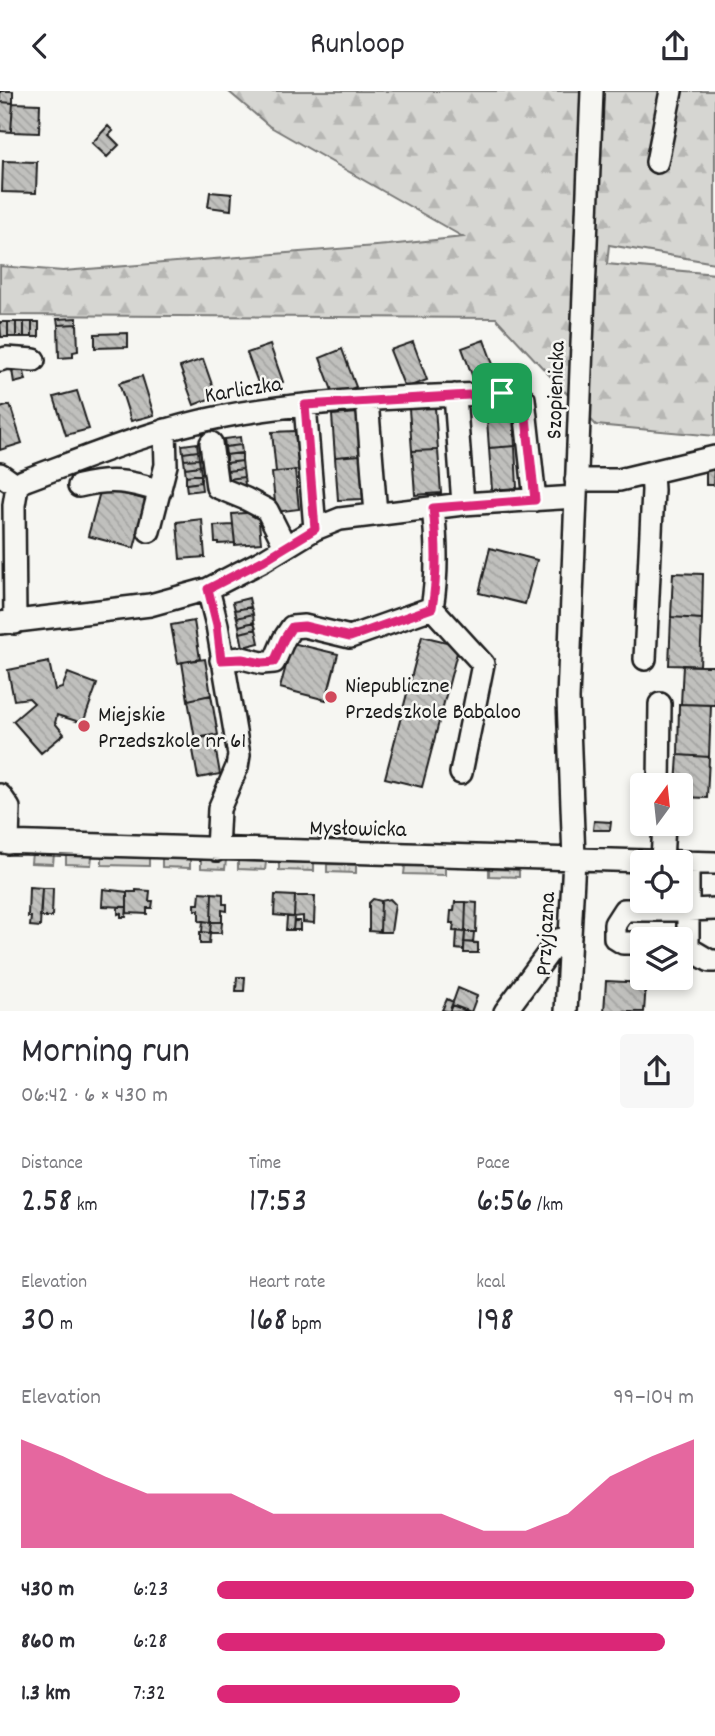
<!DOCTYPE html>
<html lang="en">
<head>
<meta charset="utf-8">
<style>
  :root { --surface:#fff; --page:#f7f7f7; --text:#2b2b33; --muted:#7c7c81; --accent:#db2777 }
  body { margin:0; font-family:Dekko,sans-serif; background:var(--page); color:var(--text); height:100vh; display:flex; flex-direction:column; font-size:26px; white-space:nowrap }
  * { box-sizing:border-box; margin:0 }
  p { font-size:23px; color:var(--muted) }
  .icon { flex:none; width:38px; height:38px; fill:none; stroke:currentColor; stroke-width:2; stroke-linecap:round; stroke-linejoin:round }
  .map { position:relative; height:920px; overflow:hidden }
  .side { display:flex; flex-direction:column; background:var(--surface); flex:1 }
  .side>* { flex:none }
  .needle { width:46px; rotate:15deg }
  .controls { position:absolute; left:630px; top:682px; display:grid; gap:14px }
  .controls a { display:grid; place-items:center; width:63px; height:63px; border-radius:7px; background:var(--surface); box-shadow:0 4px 10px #0003; font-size:35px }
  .pin { position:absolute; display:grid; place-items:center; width:60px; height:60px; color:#fff; margin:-30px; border-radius:14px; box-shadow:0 4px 10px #0006 }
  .round { display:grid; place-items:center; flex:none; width:74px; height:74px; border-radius:7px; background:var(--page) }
  .headline { display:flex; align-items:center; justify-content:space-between; height:119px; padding:0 21px }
  h1 { font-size:38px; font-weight:600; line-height:52px }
  .metrics { display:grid; grid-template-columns:repeat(3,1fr); gap:10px; height:119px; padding:7px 21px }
  .metrics div { display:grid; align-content:center }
  .metrics b { font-size:35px; font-weight:600 }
  .metrics small { font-size:19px; font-weight:400 }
  .metrics p { font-size:19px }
  .chart { height:196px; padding:14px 21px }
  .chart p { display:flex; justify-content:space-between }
  .chart svg { width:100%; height:126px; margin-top:7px; fill:var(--accent); opacity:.7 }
  ul { padding:0 21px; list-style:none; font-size:23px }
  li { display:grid; grid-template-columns:112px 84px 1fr; align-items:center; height:52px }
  li i { height:18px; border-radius:9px; background:var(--accent) }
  header { display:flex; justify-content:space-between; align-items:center; height:91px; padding:0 21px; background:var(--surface); font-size:32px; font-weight:600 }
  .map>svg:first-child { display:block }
  .grass { fill:url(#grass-tufts); stroke:#797977; stroke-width:2 }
  .forest { fill:url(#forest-firs); stroke:#797977; stroke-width:2 }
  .building { fill:url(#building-back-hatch); stroke:#1c1c1c; stroke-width:2 }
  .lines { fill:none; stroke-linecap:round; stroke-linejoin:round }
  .minor-casing { stroke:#1c1c1c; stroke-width:26 }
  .minor { stroke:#f6f6f2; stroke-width:21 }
  .route-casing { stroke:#fff; stroke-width:14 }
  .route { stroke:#db2777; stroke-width:9 }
  .poi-dot { fill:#d1495b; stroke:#f6f6f2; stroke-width:2.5 }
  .labels { text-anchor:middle; stroke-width:5; stroke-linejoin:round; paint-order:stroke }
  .street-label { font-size:23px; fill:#1c1c1c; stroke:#f6f6f2 }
  .poi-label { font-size:23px; fill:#1c1c1c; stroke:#f6f6f2; text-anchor:start }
</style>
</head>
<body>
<header><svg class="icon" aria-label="back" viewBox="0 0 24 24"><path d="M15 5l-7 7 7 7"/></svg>Runloop<svg class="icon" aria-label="share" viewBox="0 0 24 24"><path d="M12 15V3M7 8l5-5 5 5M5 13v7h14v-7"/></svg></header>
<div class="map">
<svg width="715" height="921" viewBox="0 0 715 921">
  <defs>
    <pattern id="grass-tufts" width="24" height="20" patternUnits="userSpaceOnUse" patternTransform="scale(1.75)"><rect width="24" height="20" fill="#d6d6d2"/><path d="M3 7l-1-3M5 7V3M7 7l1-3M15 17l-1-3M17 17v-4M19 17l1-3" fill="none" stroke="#b7b7b4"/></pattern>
    <pattern id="forest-firs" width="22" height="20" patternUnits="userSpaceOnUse" patternTransform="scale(1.75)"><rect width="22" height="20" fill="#d6d6d2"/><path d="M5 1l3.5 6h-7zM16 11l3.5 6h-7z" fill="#b7b7b4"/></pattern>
    <pattern id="building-back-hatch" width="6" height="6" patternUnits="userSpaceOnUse" patternTransform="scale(1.75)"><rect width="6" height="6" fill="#c0c0bd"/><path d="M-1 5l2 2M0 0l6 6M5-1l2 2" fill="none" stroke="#a4a4a2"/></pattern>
  </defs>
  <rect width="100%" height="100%" fill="#f6f6f2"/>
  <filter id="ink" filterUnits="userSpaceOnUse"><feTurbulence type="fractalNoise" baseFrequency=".0143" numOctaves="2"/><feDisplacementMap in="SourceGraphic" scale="14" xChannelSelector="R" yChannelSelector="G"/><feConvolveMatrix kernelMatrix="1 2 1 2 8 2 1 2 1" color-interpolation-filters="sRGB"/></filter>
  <g filter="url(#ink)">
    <path class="grass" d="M32 762 54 763 53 773 31 772Z
      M66 764 92 765 91 774 66 773Z
      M102 765 149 767V775L102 774Z
      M162 767 190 768V777L162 776Z
      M201 768 226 769 225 778 201 777Z
      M238 770 266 771 265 779 238 778Z
      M279 771 314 772V780L279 779Z
      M327 773 356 774V782L327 781Z
      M405 775 445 776V784L404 783Z
      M489 778 519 779V786L489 785Z"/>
    <path class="forest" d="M228 0H715V172L609 154 607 173 715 183V345L596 334 496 227 0 224V175L63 180 388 154 463 146 269 35Z"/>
    <path class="building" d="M0 0H13V12L0 11Z
      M0 11 13 12 11 41 0 40Z
      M13 12 40 13 39 42 11 41Z
      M108 35 113 40 109 44 119 54 107 66 92 52Z
      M3 70 37 71 36 102 2 101Z
      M210 101 232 103 231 119 208 116Z
      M77 227V233L58 234 57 228Z
      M0 231H8V246H1Z
      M8 231H16V246H8Z
      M16 231H24V246H16Z
      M24 231H32V246H24Z
      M32 231H39V246H32Z
      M77 233 78 260 73 261V266L59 267 58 234Z
      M128 242V256L95 257V243Z
      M484 249 498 287 476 295 462 257Z
      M413 251 427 289 405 297 390 259Z
      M270 254 283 291 261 300 247 262Z
      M342 258 356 296 334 305 320 267Z
      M203 268 216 305 194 314 180 276Z
      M23 277 26 289 14 292 12 279Z
      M142 285 154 324 131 330 119 292Z
      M77 300 89 338 66 344 54 306Z
      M512 311 515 355 489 357 486 314Z
      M10 314 22 352 0 359V317Z
      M435 316 438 359 412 360 409 318Z
      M358 322 360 364 335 366 332 324Z
      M295 340 299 379 276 381 272 341Z
      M240 346 241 354 225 356 224 348Z
      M197 352 198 360 183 362 182 354Z
      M241 354 242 362 226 364 225 356Z
      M515 355 517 397 492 399 489 357Z
      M438 359 441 402 415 404 412 360Z
      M198 360 199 368 184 369 183 362Z
      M242 362V370L226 372V364Z
      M360 364 363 408 338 409 335 366Z
      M199 368 200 375 185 377 184 369Z
      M242 370 243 378 227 380 226 372Z
      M200 375 201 383 186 385 185 377Z
      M243 378 244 386 228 388 227 380Z
      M295 379 299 418 276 421 272 382Z
      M706 379H714L713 394H706Z
      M201 383V391L186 393V385Z
      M244 386 245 394 229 396 228 388Z
      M201 391 202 399 187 401 186 393Z
      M101 397 147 409 134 457 88 445Z
      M258 421 261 452 235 454 232 423Z
      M202 428 205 466 180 468 177 431Z
      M233 434 235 452 218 453V451H215L214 435Z
      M490 457 537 469 525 513 479 502Z
      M673 482 703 483 702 528 671 526Z
      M249 507 251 516 235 519 233 511Z
      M251 516 253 523 237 527 235 519Z
      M253 523 254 531 239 535 237 527Z
      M671 526 702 528 700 575 669 574Z
      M194 530 200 568 178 572 171 534Z
      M254 531 256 538 240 542 239 535Z
      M256 538 259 552 243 556 240 542Z
      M422 545 459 554 422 696 385 687Z
      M292 552 338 563 326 609 280 597Z
      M205 568 211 604 188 609 182 571Z
      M49 571 55 599 62 597 68 582 97 593 83 632 57 624 55 632 64 643 41 662 13 630 34 612 29 607 14 609 8 579Z
      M683 574 715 575V614L681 613Z
      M211 604 218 644 195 648 188 609Z
      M679 613 711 614 709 666 678 664Z
      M213 644 220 683 198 687 191 648Z
      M678 664 709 666 707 707 681 706V695H676Z
      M594 730 611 731 610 739H593Z
      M29 796 42 797 40 836 30 835 31 826H28Z
      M42 797H53L52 826H40Z
      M103 798 127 801V816L102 815Z
      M136 799 150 800 149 810H153L152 817H147V823L127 822V801H136Z
      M200 801 212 802 211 831 199 830V819H195V813H199Z
      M212 802 223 803V813H227V820L222 819V831H211Z
      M275 804 295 805 294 826 274 824Z
      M295 805H315L314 832 303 831V825L294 826Z
      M373 808 381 810 380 841 369 840V812Z
      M390 808 395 813 391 841H380L381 810Z
      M455 811H466L465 841 453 840 454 832H450L451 820H454Z
      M466 811 477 812 476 841H465Z
      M118 816H127L126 826H121V822L118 823Z
      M287 826H294L293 839H286Z
      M203 830 211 831 210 842 202 841Z
      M294 830H300V839H293Z
      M211 831H222L221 842H210Z
      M457 840 465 841 464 859 456 858Z
      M200 841 210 842 209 853H200Z
      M465 841H474L473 852 464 851Z
      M641 845 672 846V849H642Z
      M464 851 478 852V862H464Z
      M237 886H245L244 900H236Z
      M606 890 646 892 644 921H604Z
      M458 897 477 905 471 921 452 914Z
      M447 908 453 911 449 921 442 919Z
      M452 914 469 921H449Z"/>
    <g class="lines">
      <g class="minor-casing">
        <path id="minor" d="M657 71 671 0
          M0 269 6 267 34 269
          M455 304 463 413
          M367 309 376 423
          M305 314 315 438
          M211 352 217 396 246 408 267 419 285 455
          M0 383 17 395
          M576 389H619L715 366
          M79 395C111 387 129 390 160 400
          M149 440 166 374 165 339
          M208 498 217 534 239 664 237 676 219 718 217 759
          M432 517 483 573 461 682
          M0 532 150 514 208 498 264 469 315 438 340 428 463 413 576 406
          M15 532 14 414 17 395 23 390C88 366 152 339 220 326 313 308 408 307 502 302L524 308 535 409
          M645 568 653 399 652 381
          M221 569 242 567 262 572 274 571 284 548 292 536 304 535 350 546 432 517C438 483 437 452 433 417
          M659 695 660 613
          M0 704 9 717 8 752
          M0 751 715 772
          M662 770 664 733
          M688 771V819L715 818
          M637 852H623L615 847V833L624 819H688V857L710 870H715
          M505 921 558 849 570 846
          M566 921 574 768 568 608 592 0"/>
      </g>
      <use href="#minor" class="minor"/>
    </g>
  </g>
  <g class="lines" filter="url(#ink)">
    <g class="route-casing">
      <path id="route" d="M502 302 524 308 535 409 433 417C437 452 438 483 432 517L350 546 304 535 292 536 284 548 274 571 262 572 242 568 221 569 217 534 208 498 264 469 315 438 305 314Z"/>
    </g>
    <use href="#route" class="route"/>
  </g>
  <g class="poi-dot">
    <circle cx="331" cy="606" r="7"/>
    <circle cx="84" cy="635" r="7"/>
  </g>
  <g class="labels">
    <g class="street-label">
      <text transform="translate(243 297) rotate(-9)" y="8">Karliczka</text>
      <text transform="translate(554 299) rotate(-88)" y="8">Szopienicka</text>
      <text transform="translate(358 736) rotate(1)" y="8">Mysłowicka</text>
      <text transform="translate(544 843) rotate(-87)" y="8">Przyjazna</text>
    </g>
    <g class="poi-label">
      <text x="345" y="601">Niepubliczne<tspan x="345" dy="26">Przedszkole Babaloo</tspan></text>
      <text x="98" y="630">Miejskie<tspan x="98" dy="26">Przedszkole nr 61</tspan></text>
    </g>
  </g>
</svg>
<div class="controls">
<a><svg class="needle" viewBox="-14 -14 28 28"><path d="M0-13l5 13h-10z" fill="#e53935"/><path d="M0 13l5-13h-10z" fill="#7c7c81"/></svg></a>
<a><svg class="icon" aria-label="locate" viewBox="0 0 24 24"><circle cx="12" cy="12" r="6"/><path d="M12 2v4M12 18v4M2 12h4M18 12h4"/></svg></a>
<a><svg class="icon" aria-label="layers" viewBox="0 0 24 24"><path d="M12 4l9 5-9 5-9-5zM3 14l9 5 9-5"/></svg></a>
</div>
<div class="pin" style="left:502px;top:302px;background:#1e9e55"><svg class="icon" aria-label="arrive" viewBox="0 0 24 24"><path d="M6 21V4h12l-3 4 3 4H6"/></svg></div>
</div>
<section class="side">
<div class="headline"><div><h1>Morning run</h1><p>06:42 · 6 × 430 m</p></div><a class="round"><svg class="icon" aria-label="share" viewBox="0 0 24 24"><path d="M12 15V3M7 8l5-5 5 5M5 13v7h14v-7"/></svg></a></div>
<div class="metrics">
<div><p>Distance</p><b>2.58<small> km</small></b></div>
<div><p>Time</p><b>17:53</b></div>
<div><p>Pace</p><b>6:56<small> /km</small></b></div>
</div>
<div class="metrics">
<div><p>Elevation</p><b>30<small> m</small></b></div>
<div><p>Heart rate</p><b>168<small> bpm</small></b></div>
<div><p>kcal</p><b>198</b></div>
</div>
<div class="chart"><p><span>Elevation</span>99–104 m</p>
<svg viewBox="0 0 160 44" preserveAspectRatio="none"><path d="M0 44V6L10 12L20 19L30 25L40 25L50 25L60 32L70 32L80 32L90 32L100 32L110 38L120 38L130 32L140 19L150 12L160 6V44z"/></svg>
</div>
<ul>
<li><b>430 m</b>6:23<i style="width:100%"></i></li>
<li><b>860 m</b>6:28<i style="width:94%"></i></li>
<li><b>1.3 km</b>7:32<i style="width:51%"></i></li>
</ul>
</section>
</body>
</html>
